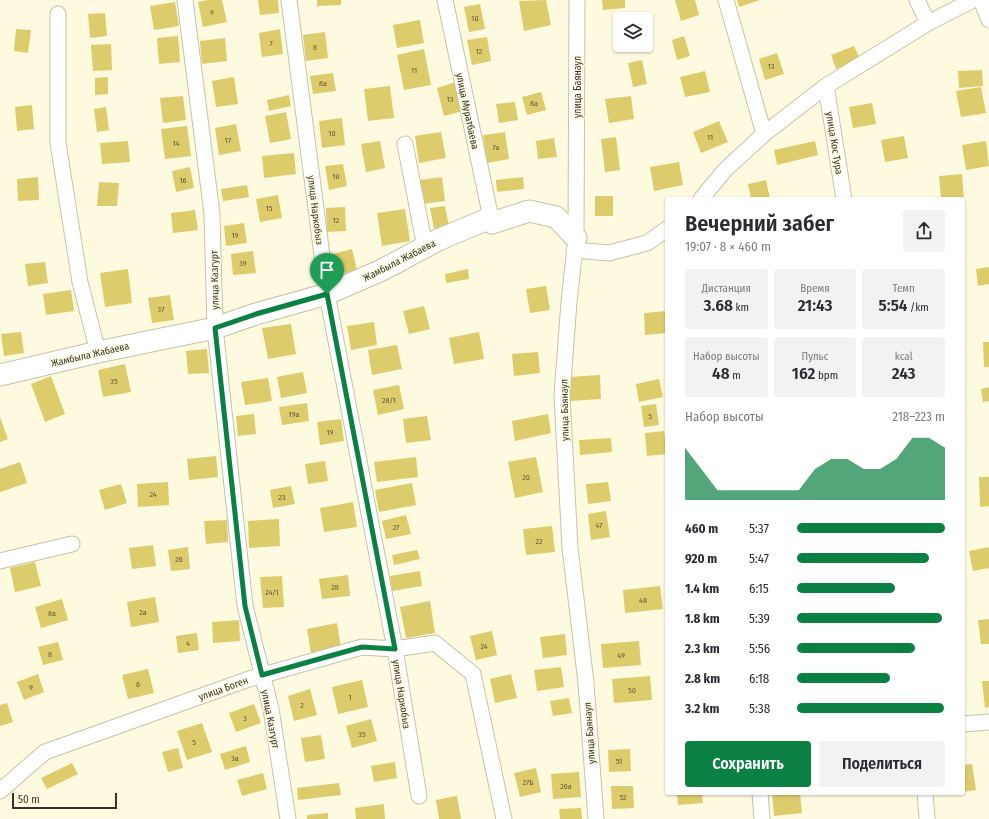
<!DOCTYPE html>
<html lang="ru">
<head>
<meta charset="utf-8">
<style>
  :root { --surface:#fff; --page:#f2f2f3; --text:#2b2b33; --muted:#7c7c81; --accent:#0b8043 }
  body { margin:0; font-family:"Fira Sans Condensed",sans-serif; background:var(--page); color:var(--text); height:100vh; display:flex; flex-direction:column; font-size:15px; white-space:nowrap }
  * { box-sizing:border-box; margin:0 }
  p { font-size:13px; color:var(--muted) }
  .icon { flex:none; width:22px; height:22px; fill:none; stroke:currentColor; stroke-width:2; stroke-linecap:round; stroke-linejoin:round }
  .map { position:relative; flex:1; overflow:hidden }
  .drawer { position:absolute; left:665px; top:197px; width:300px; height:598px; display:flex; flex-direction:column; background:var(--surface); border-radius:4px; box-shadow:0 1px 3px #0004 }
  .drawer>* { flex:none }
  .buttons { position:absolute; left:613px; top:12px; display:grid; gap:8px }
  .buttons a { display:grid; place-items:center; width:40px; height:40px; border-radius:4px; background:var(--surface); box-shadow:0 1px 3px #0004; font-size:20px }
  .scale { position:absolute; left:12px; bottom:10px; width:105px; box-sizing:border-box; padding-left:4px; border:2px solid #36342a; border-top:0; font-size:11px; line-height:14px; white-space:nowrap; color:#36342a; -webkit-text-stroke:3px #fefae0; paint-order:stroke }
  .pin { position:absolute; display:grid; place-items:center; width:34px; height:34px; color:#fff; margin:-41px -17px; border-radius:50% 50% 50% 0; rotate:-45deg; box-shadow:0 0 4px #0007 }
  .pin .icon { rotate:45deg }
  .round { display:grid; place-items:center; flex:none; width:42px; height:42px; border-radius:4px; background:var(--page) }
  .head { display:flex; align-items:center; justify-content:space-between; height:68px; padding:0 20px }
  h1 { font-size:22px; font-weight:600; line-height:30px }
  .metrics { display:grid; grid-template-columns:repeat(3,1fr); gap:6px; height:68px; padding:4px 20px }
  .metrics div { display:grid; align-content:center; border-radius:4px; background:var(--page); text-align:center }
  .metrics b { font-size:17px; font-weight:600 }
  .metrics small { font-size:11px; font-weight:400 }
  .metrics p { font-size:11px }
  .chart { height:112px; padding:8px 20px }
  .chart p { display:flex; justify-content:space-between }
  .chart svg { width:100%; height:72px; margin-top:4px; fill:var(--accent); opacity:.7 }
  .action { display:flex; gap:8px; margin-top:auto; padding:8px 20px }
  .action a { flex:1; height:46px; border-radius:4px; background:var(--accent); color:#fff; font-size:16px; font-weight:600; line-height:46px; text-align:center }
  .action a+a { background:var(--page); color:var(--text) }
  ul { padding:0 20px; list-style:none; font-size:13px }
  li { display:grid; grid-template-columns:64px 48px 1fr; align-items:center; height:30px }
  li i { height:10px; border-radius:5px; background:var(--accent) }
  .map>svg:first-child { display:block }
  .building { fill:#ddcc6b }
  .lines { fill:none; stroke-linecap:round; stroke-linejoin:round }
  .street-casing { stroke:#c6c2a8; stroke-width:17 }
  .secondary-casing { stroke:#c6c2a8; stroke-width:23 }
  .street { stroke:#fff; stroke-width:15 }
  .secondary { stroke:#fff; stroke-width:21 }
  .route-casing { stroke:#fff; stroke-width:8 }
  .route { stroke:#0b8043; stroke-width:5 }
  .labels { text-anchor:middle; stroke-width:3; stroke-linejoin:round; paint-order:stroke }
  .number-label { font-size:8px; fill:#605a3a }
  .street-label { font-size:10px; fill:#36342a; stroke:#fefae0 }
</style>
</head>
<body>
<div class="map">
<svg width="989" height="819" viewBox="0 0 989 819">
  <rect width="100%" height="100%" fill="#fefae0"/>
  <path class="building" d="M208 0H222L227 22 203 27 198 2Z
    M258 0H278L279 13 260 15Z
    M317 0H341V5L317 6Z
    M546 0 551 25 524 31 519 1Z
    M602 0H625V8L603 10Z
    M675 0H695L699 15 681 21Z
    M737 0H760L739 7Z
    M175 2 179 26 154 30 150 6Z
    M480 4 485 29 469 32 464 7Z
    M105 13 107 36 90 38 88 14Z
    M420 20 424 43 397 48 393 25Z
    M16 29 31 30 28 53 14 51Z
    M280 29 283 54 262 57 259 33Z
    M325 32 328 58 306 61 303 35Z
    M178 36 180 62 159 64 157 38Z
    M684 36 690 56 677 60 672 40Z
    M487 37 491 61 472 65 467 40Z
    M225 38 227 61 202 64 200 41Z
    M111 44 112 70 93 71 91 45Z
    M854 46 860 59 836 69 831 55Z
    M424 49 431 85 404 90 397 55Z
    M777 53 784 74 765 80 759 59Z
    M642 60 647 84 633 87 628 63Z
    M982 70 983 86 959 88 958 71Z
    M705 71 710 92 685 97 680 77Z
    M333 73 336 91 313 94 310 76Z
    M108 77V94L95 95V78Z
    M234 77 238 104 216 107 212 81Z
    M456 82 463 111 444 116 437 88Z
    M390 86 394 118 368 121 364 89Z
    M981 87 986 113 961 117 956 91Z
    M541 92 546 110 527 115 522 97Z
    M289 95 291 106 269 111 267 100Z
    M183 96 186 120 163 123 160 98Z
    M631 96 634 119 609 123 605 99Z
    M515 102 518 120 499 123 496 104Z
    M872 103 876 124 853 128 849 107Z
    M32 105 34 129 17 131 15 107Z
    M106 107 109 130 97 132 94 109Z
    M286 112 291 139 270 143 265 116Z
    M342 118 345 145 322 148 319 121Z
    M719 121 728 142 701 153 693 132Z
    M236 124 241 151 219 155 215 128Z
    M187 126 191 156 165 159 161 129Z
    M441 132 446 158 419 163 415 136Z
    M505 132 509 159 487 163 483 135Z
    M904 136 908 158 885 162 881 140Z
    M616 137 620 170 605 172 601 139Z
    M554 138 557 157 538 159 536 141Z
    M128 141 130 162 102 164 100 143Z
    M380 141 385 168 366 172 361 144Z
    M815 141 818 155 777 165 774 150Z
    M986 141 989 166 966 170 962 145Z
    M294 153 296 174 264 178 262 156Z
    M679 162 683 185 654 191 650 167Z
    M343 164 347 186 329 190 325 166Z
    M190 167 194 188 176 192 172 171Z
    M962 174 964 201H963V199H941L939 176Z
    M38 177 39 200 18 201 17 179Z
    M442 177 445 201 422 204 419 180Z
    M523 177 524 189 497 192 496 180Z
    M766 180 770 199H751L748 184Z
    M99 182 119 183 117 206H97Z
    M247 185 249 197 223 201 221 189Z
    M278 195 282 218 260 222 256 199Z
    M595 196H613V216H595Z
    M445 206 449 226 434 229 430 208Z
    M345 207 346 231 327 232 326 208Z
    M405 209 410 241 382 246 377 213Z
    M195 210 198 230 173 233 171 213Z
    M244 223 247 243 226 246 224 226Z
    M352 249 357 270 334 276 329 255Z
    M253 251 256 273 233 275 231 254Z
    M45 262 48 283 28 286 25 264Z
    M989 267V284L978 286 976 269Z
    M128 269 132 303 105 307 100 273Z
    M468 269 469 279 446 283 445 274Z
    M546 286 550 310 530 313 526 289Z
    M71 290 74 311 46 315 43 294Z
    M170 295 174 320 152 323 148 298Z
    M424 306 430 329 409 334 403 311Z
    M667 311V333L645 335 644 313Z
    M374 322 377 345 351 350 347 326Z
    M291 324 296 354 268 359 262 328Z
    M21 332 24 353 4 356 1 334Z
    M479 332 484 359 454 364 449 338Z
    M983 342H989V367H984Z
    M397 345 402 369 372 375 368 350Z
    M207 349 209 373 188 374 186 351Z
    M538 352 540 373 514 376 512 354Z
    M125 364 131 392 103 397 98 370Z
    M303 372 307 393 281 398 277 377Z
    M600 375 601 399 570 401 568 377Z
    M51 376 65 414 45 422 31 384Z
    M268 378 272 401 245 405 241 382Z
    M659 379 663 397 639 402 636 384Z
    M399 385 404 409 378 415 373 390Z
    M989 387V401L983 402 981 389Z
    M307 403 309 421 282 425 279 407Z
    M656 404 659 425 644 427 641 406Z
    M254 414 256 434 238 436 236 416Z
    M548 414 551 433 515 441 512 421Z
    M427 416 431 440 406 443 403 419Z
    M0 417 8 439 0 442Z
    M341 419 344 441 320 445 317 422Z
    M664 431 667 454 647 456 645 433Z
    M611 438 612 452 580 455 579 440Z
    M216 456 218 477 189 480 187 459Z
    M416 457 418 477 377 482 374 462Z
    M536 457 543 492 515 498 508 462Z
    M325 461 328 481 308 484 305 464Z
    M20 462 27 483 0 492V469Z
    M979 477H989V506L980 507Z
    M168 482 169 505 138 507 137 484Z
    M608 482 611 501 588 504 586 484Z
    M412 483 416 505 379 512 375 490Z
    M121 484 127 503 105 510 99 490Z
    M291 486 295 504 273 508 270 490Z
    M353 502 357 527 324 532 320 508Z
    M606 511 610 537 591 540 588 514Z
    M406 515 411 534 386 539 382 521Z
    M279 519 280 546 249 548 248 521Z
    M227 520 228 542 206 544 204 521Z
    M552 526 555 552 526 555 523 529Z
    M153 545 156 566 132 569 129 548Z
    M188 547 190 569 171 571 168 550Z
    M989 547V568L973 571 969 551Z
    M417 550 420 559 394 565 392 555Z
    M35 562 41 586 15 592 10 568Z
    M420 571 422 586 392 591 390 576Z
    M348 575 350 596 322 599 319 579Z
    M282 576 284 607 263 608 260 577Z
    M660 586 663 609 625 613 623 590Z
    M155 597 159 622 131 627 127 602Z
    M62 599 68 620 41 628 35 607Z
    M430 601 435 633 406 638 400 607Z
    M989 619V644H981L978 620Z
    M239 620 240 641 213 643 212 622Z
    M337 623 341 648 311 653 307 629Z
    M492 631 497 655 476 660 470 636Z
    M197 633 199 650 178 653 176 636Z
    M565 634 567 655 543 658 540 637Z
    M639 641 641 665 603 668 601 644Z
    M58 642 63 660 43 665 38 647Z
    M561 667 564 687 537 691 534 670Z
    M148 669 154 693 128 699 122 675Z
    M38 674 44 692 24 700 17 682Z
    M511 674 517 698 495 703 490 679Z
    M650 676 652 700 614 703 612 679Z
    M362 680 368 707 338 714 332 687Z
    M982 681H989V707L985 708Z
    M310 689 317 715 294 721 288 696Z
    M569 698 572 713 553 716 550 701Z
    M7 703 13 722 0 726V705Z
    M254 704 261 723 236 732 229 713Z
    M371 719 377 741 352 748 346 726Z
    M202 723 212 752 187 760 177 731Z
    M321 735 325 759 305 762 301 738Z
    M246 746 250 762 225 770 220 754Z
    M178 748 183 768 168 772 162 752Z
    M630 749 631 771 609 772 608 750Z
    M395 762 397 778 374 782 371 766Z
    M72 763 78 774 47 789 41 778Z
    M972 764 976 790 963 792V765Z
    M536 768 541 792 520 797 514 773Z
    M579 772 581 797 553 799 551 774Z
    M263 773 267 789 242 796 237 780Z
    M339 783 341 795 298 800 297 788Z
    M611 786H633L634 808 612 809Z
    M677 793H702L703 803 678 805Z
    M772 793H800L802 813 774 816Z
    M457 796 461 819H439L436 800Z
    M384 804 385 819H356L355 808Z
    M581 808 582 819H560L559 809Z
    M328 813V819H307V815Z"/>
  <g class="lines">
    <g class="street-casing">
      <path id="street" d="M185 0 212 214 215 328 245 606 271 709 288 819
        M289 0 327 294 395 649 419 796
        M445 0 492 223
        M577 0 576 238 569 302 562 395 570 548 586 683 596 819
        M726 0 764 134
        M917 0 928 23
        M981 0 989 20
        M58 14V143L80 282 98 352
        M826 86 844 199
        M405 144 425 247
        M701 199 725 170 764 134 826 86 928 23 973 0
        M574 250 609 253 647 243 667 229
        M0 561 72 544
        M963 724 989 722
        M0 791 45 752 249 679 362 647 395 649 435 643 473 674 504 819
        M760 793 762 819
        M925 793 927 819"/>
    </g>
    <g class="secondary-casing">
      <path id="secondary" d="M0 375 98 352 215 328 256 314 327 294 382 270 438 240 490 218 492 223 529 211 556 217 576 238"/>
    </g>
    <use href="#street" class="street"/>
    <use href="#secondary" class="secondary"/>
  </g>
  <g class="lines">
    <g class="route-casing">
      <path id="route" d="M327 294 395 649 362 647 262 675 245 606 215 328 256 314Z"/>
    </g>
    <use href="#route" class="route"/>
  </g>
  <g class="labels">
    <g class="number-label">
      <text x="212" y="15">9</text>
      <text x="475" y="21">10</text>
      <text x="271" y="46">7</text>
      <text x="315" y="50">8</text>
      <text x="479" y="54">12</text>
      <text x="771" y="69">13</text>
      <text x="414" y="73">11</text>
      <text x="323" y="86">8а</text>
      <text x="450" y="102">13</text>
      <text x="534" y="106">8а</text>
      <text x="332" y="136">10</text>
      <text x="710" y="140">11</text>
      <text x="228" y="143">17</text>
      <text x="176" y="146">14</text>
      <text x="496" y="150">7а</text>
      <text x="336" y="179">10</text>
      <text x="183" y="183">16</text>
      <text x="269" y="211">15</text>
      <text x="336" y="223">12</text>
      <text x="235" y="238">19</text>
      <text x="243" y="266">39</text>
      <text x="161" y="312">37</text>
      <text x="114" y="384">35</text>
      <text x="389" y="403">28/1</text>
      <text x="294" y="417">19а</text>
      <text x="650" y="419">5</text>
      <text x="330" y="435">19</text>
      <text x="526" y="480">20</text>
      <text x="153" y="497">24</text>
      <text x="282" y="500">23</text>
      <text x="599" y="528">47</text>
      <text x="396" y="530">27</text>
      <text x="539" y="544">22</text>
      <text x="179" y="562">26</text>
      <text x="335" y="590">28</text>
      <text x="272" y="595">24/1</text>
      <text x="643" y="603">48</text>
      <text x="143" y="615">2а</text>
      <text x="52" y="616">8а</text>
      <text x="188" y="646">4</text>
      <text x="484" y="649">24</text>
      <text x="50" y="657">8</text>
      <text x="621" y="658">49</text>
      <text x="138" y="687">6</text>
      <text x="31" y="690">9</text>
      <text x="632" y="693">50</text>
      <text x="350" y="700">1</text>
      <text x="302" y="708">2</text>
      <text x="245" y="721">3</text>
      <text x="362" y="737">35</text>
      <text x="194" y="745">5</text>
      <text x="235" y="761">3а</text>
      <text x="619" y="764">51</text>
      <text x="528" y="785">27Б</text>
      <text x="566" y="789">26а</text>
      <text x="623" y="800">52</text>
    </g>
    <g class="street-label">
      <text transform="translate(577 87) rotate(-90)" y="4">улица Баянаул</text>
      <text transform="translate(468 111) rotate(78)" y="4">улица Муратбаева</text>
      <text transform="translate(835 143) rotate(81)" y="4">улица Кос Тура</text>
      <text transform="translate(316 210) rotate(83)" y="4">улица Наркобыз</text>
      <text transform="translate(399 260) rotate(-27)" y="4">Жамбыла Жабаева</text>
      <text transform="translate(214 280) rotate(-91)" y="4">улица Казгурт</text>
      <text transform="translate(90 354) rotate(-13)" y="4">Жамбыла Жабаева</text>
      <text transform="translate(564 410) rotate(-91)" y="4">улица Баянаул</text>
      <text transform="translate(223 688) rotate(-20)" y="4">улица Боген</text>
      <text transform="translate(402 694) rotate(81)" y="4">улица Наркобыз</text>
      <text transform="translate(271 719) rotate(79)" y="4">улица Казгурт</text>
      <text transform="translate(589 733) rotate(-94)" y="4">улица Баянаул</text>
    </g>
  </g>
</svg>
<div class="buttons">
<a><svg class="icon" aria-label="layers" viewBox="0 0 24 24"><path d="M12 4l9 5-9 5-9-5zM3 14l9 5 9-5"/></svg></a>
</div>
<div class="scale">50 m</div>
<div class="pin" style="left:327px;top:294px;background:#1e9e55"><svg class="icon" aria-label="arrive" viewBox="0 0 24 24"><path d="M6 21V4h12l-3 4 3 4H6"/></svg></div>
<section class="drawer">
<div class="head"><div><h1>Вечерний забег</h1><p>19:07 · 8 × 460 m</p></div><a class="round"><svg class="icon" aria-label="share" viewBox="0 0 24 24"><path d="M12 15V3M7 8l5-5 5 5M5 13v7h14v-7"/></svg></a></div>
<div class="metrics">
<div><p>Дистанция</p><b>3.68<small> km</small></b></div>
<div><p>Время</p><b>21:43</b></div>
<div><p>Темп</p><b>5:54<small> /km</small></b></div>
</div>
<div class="metrics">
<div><p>Набор высоты</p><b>48<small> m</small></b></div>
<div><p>Пульс</p><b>162<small> bpm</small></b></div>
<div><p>kcal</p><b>243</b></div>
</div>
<div class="chart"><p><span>Набор высоты</span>218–223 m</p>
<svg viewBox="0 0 160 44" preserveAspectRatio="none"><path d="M0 44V12L10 25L20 38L30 38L40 38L50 38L60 38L70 38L80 25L90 19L100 19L110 25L120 25L130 19L140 6L150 6L160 12V44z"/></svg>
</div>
<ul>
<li><b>460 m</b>5:37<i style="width:100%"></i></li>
<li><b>920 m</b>5:47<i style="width:89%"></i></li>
<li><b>1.4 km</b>6:15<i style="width:66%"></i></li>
<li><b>1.8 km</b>5:39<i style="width:98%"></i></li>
<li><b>2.3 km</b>5:56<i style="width:80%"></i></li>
<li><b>2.8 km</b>6:18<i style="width:63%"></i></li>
<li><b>3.2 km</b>5:38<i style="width:99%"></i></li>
</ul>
<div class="action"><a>Сохранить</a><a>Поделиться</a></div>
</section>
</div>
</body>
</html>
